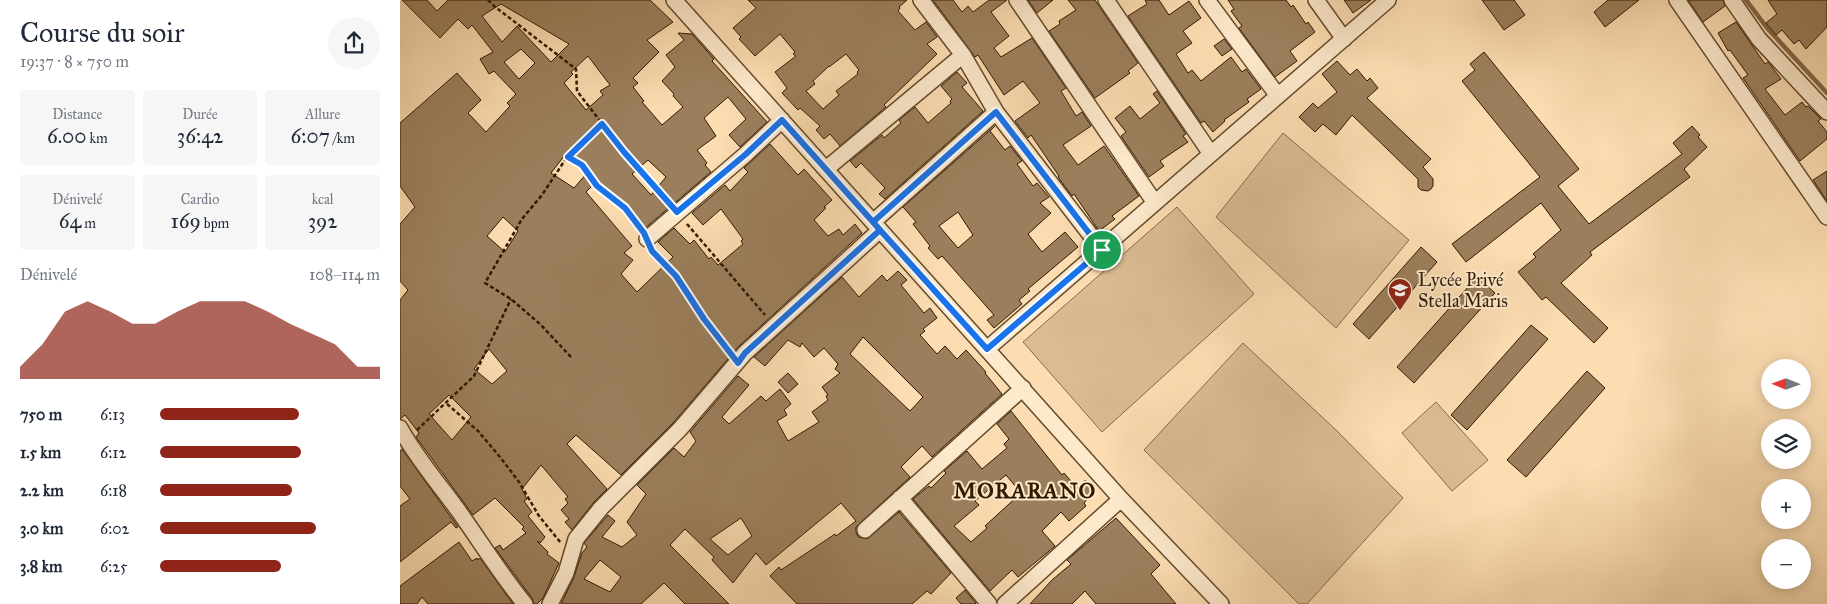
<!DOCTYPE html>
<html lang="fr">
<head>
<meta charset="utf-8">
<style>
  :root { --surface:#fff; --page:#f6f6f7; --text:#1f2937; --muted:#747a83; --accent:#8f2418 }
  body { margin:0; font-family:"IM FELL Great Primer",serif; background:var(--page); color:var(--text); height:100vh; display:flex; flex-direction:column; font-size:19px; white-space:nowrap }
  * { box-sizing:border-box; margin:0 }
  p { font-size:16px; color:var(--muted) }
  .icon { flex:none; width:28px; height:28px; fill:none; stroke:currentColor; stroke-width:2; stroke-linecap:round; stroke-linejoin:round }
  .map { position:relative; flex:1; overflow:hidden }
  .details { display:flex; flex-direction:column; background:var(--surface); width:400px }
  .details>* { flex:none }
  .needle { width:32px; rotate:271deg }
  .fabs { position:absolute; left:1361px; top:359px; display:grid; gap:10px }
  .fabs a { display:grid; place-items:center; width:50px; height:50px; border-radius:50%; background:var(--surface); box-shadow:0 2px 12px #0003; font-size:25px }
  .pin { position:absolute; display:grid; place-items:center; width:42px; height:42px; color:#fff; margin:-21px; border:2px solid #fff; border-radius:50%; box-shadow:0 1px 5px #0007 }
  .round { display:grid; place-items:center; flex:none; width:52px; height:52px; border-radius:26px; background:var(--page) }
  .overview { display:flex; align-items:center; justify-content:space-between; height:85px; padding:0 20px }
  h1 { font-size:28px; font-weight:600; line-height:38px }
  .figures { display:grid; grid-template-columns:repeat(3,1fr); gap:8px; height:85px; padding:5px 20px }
  .figures div { display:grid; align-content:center; border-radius:5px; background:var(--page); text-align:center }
  .figures b { font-size:21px; font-weight:600 }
  .figures small { font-size:14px; font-weight:400 }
  .figures p { font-size:14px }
  .chart { height:140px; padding:10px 20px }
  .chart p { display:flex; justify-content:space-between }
  .chart svg { width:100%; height:90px; margin-top:5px; fill:var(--accent); opacity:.7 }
  ul { padding:0 20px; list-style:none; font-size:16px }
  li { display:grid; grid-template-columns:80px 60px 1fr; align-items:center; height:38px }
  li i { height:12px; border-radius:6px; background:var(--accent) }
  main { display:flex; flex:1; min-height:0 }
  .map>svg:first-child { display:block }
  .green { fill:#dabc93; stroke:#866b4a }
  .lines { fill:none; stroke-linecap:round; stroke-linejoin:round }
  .stream { stroke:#826746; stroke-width:4.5 }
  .building { fill:#9b7f5c; stroke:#321a00; fill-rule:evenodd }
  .minor-casing { stroke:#644b2c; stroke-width:18 }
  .path { stroke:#321a00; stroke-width:2.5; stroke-dasharray:4 2.5; stroke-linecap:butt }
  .minor { stroke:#fde9cc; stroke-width:15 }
  .route-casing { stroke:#fff; stroke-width:10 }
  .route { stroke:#1a73e8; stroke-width:6 }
  .labels { text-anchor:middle; stroke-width:4; stroke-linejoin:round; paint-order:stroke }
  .poi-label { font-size:18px; fill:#321a00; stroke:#fde9cc; text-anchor:start }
  .district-label { font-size:22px; font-weight:bold; letter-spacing:1px; fill:#321a00; stroke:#fde9cc }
</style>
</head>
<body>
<main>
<section class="details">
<div class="overview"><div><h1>Course du soir</h1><p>19:37 · 8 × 750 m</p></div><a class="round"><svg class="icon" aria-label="share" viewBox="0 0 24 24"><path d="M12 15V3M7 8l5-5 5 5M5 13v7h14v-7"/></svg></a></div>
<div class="figures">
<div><p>Distance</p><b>6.00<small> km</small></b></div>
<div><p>Durée</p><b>36:42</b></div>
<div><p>Allure</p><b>6:07<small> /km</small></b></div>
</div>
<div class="figures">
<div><p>Dénivelé</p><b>64<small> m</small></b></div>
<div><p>Cardio</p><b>169<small> bpm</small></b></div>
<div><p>kcal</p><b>392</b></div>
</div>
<div class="chart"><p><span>Dénivelé</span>108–114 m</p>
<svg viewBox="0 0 160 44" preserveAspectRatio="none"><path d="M0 44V38L10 27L20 11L30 6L40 11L50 17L60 17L70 11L80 6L90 6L100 6L110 11L120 17L130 22L140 27L150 38L160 38V44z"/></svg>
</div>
<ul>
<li><b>750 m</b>6:13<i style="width:63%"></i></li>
<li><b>1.5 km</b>6:12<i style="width:64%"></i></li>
<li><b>2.2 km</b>6:18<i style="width:60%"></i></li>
<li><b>3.0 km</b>6:02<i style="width:71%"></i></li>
<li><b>3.8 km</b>6:25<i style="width:55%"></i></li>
</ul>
</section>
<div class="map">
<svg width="1427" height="604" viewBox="0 0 1427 604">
  <rect width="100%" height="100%" fill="#fcddb1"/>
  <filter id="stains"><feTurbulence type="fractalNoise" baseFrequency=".004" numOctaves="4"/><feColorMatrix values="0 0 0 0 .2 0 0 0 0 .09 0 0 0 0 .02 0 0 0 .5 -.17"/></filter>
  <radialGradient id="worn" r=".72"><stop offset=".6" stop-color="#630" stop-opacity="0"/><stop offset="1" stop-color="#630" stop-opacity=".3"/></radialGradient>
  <path class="green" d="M883 133 1009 240 936 328 816 217Z
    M777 207 854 294 702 432 623 342Z
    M843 343 937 431 1003 498 907 604H899L744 450Z
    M1036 402 1088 460 1052 491 1002 433Z"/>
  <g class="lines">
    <path class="stream" d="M1346 0 1368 29 1427 93"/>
  </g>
  <path class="building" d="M2 0H27L37 11 48 0H250L273 22 247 40 259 52 233 78 238 83 233 87 244 101 242 102 262 125 283 107 273 96 274 94 262 81 275 67 266 55 284 40 278 33 292 34 314 59 312 61 367 122 340 147 329 135 346 119 328 97 304 118 316 136 297 150 307 163 305 165 311 172 244 229 196 182 186 192 232 246 224 253 233 260 221 274 237 292 273 257 258 242 274 228 290 244 294 240 309 259 311 257 318 265 343 244 341 241 343 239 321 209 303 225 292 213 325 185 330 191 348 172 344 168 370 144 398 175 404 169 432 200 424 207 426 208 414 220 428 236 439 229 443 235 455 224 462 233 339 346 273 423 221 475 176 435 167 444 207 489 194 502 172 530 165 522 169 519 161 510 168 503 165 499 168 497 141 465 122 489 127 499 124 501 132 512 128 516 145 537 140 543 137 541 148 552 147 554 159 563 143 598 137 604H134L132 598 95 548 100 545 103 550 126 533 122 529 124 527 95 498 73 515 22 445 16 437 19 433 5 415 0 419V300L8 290 0 281V224L15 207 0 186V123L57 73 81 100 68 113 86 132 110 106 107 103 116 94 94 71 89 74 80 59 93 52 72 25 68 29 58 19 40 38ZM101 4 169 44 151 62 117 26 102 42 82 16ZM121 49 135 63 119 79 104 62ZM188 56 210 85 200 91 203 95 186 110 164 83 173 74 171 72ZM168 151 169 152 171 151 188 172 174 188 151 173ZM248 160 266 177 251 195 232 174ZM103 217 118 231 105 252 87 236ZM89 349 107 371 92 384 74 369ZM49 395 71 417 52 440 29 414Z
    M348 0H507L499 7 500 8 498 11 515 30 526 22 537 37 527 44 537 54 484 105 486 107 440 146 430 134 424 139 416 130 420 126 400 108 398 110 382 93 387 88 375 72 396 56 393 54 395 52 380 34 355 56 339 39 341 37 333 28 356 8ZM446 54 459 70 457 72 458 74 436 91 439 95 423 109 406 91 415 84 413 81 429 66V67Z
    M533 0H553L562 12 568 6 573 12 589 0H607L591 12 609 36 594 48 601 57 632 38 666 88 661 91 676 116 682 112 691 126 663 145 678 165 704 146 739 196 712 216 715 219 699 231 674 194 672 196 658 177 659 176 631 135 628 138 615 121 640 103 623 81 604 95 578 55 575 57Z
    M628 0H653L637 13Z
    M668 0H695L738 63 728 71 730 73 695 98 649 31 660 24 659 21 676 10Z
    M745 0H759L769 15 789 1 801 18 783 31 792 43 776 54 788 73 792 70 801 81 831 57 842 72 846 69 861 89 847 99 849 102 824 120 825 121 813 132 804 121 801 123 728 16 747 4Z
    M828 0H886L891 7 893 5 906 24 908 22 915 32 890 51 897 61 875 77 839 28 842 26 831 11 834 9Z
    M944 0H971L953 13Z
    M1082 0H1114L1125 15 1104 30Z
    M1208 0H1239L1205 27 1194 12Z
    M1288 0H1323L1325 6 1303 22Z
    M1368 0H1427V27L1406 49 1399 40 1394 44 1382 30 1376 35 1366 23 1377 14Z
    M1336 22 1365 64 1368 62 1381 79 1365 89 1385 115 1402 102 1406 107 1408 106 1421 119 1418 121 1427 132V139L1400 161 1343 78 1348 75 1330 50 1328 51 1318 33Z
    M824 39 832 49 822 56 814 46Z
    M1084 52 1179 169 1158 186 1189 224 1282 154 1273 143 1292 126 1300 135 1298 137 1307 147 1284 169 1290 177 1190 252 1192 255 1161 283 1208 328 1194 343 1146 297 1142 300 1118 272 1136 257 1133 254 1161 230 1141 203 1066 262 1052 244 1140 177 1062 81 1075 70 1070 64Z
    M937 61 950 75 957 69 967 81 970 78 978 88 967 98 1031 159 1023 167 1033 179V186L1031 189 1028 191 1021 190 1018 187V179L952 115 936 135 923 124 915 132 899 117 913 103 918 108 937 92 922 74Z
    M557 72 567 83 562 87 583 111 485 199 479 194 485 188 461 163 456 168 450 161 482 135 484 138 501 123 499 120 515 107 528 123 551 103 550 101 552 99 541 86Z
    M757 91 786 134 783 136 788 142 760 161 764 166 749 177 721 136 726 132 715 118 730 106 740 119 760 103 753 94Z
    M595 126 590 131 605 150 610 146 622 161 617 164 633 186 637 183 649 197 640 203 651 213 628 234 642 252 665 232 678 247 628 289 630 291 619 300 622 304 594 328 587 320 594 315 542 256 538 259 528 248 530 246 513 224 516 222 503 207ZM558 212 573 235 558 248 539 226Z
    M1427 171V201L1413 180Z
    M1021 247 1037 262 969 339 953 324Z
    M498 271 507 280 501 285 524 313 530 308 537 318 523 329 525 331 520 335 537 354 545 346 557 359 566 350 586 372 585 373 602 394 532 457 522 446 501 467 510 477 456 527V532L458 537 467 539 499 512 551 573 531 594 527 591 512 604H397L370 576 379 567 381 570 435 534 436 536 456 521 441 503 366 565 356 553 333 583 312 560 314 557 285 529 270 545 329 604H285L264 583 241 604H161L174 577 182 553 187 547 184 543 208 515 215 521 202 537 222 547 237 535 227 522 246 494 237 485 274 448 284 457 296 441 290 432 338 376 349 385 322 417 329 424 361 396 366 401 380 389 391 404 384 410 387 415 377 421 388 441 419 422 412 412 428 400 426 396 428 395 422 387 440 373 435 369 438 364 424 348 414 357 402 343 400 347 388 340 365 366 354 357 442 277 459 297 482 275 487 281ZM463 337 523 397 510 411 450 354ZM341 518 352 536 328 555 310 539ZM200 560 221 577 210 592 184 579Z
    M1077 277 1095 293 1014 383 997 367Z
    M1131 325 1148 339 1067 430 1051 415Z
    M1187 371 1205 388 1126 477 1107 460Z
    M388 373 398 384 388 393 378 382Z
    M611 411 662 475 664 473 677 488 685 480 696 491 684 503 686 506 669 521 661 512 642 531 655 546 618 577 612 570 590 591 513 499 529 486 531 488 546 473 544 471 567 451 582 469 607 448 604 444 609 439 597 424ZM606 475 621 493 585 526 587 528 571 542 554 526 579 505 575 501Z
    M2 449 58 527 56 528 51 522 0 562V506L10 499 0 486V451Z
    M716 518 760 565 751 574 776 604H696L685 591 672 604H630L652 580 671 564 667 560Z
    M59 542 72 561 77 558 78 560 80 558 113 604H28L22 597 17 604H0V586Z
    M565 590 576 603 575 604H561L556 598Z"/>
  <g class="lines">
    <g class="minor-casing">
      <path id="minor" d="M274 0 721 499 821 604
        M521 0 563 55 596 112 702 250
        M617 0 755 203
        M706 0 811 154
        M807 0 878 96
        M916 0 944 39
        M1277 0 1427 217
        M1332 0 1359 39 1427 112
        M426 169 563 55
        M473 222 596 112
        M247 239 346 154 382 120
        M587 349 988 0
        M0 428C17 459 40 485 60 513 82 544 101 575 125 604
        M500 498 589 604
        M465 530 623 388
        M150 604 166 573 176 539 201 508 280 429 345 353 480 230
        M605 604 721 499"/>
    </g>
    <path class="path" d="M88 0 94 6 176 69 177 91 224 152 269 203
      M167 157 182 165 197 186 225 208 239 226
      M287 224 365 315
      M252 251 276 276 329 352
      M171 357 141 325 111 299 85 283 122 219 142 195 167 157 202 124
      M47 404 78 431 100 457 119 482 139 516 161 543
      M17 430 74 376 111 299"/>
    <use href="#minor" class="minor"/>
  </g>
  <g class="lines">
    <g class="route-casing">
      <path id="route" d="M702 250 587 349 480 230 473 222 382 120 346 154 277 212 224 152 202 124 168 157 182 165 197 186 225 208 244 233 252 251 276 276 304 319 338 363 345 353 480 230 473 222 596 112 702 250"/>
    </g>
    <use href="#route" class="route"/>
  </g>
  <defs>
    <g id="school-pin" transform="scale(1.25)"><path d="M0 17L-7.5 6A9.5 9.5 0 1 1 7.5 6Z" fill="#8f2418" stroke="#fde9cc"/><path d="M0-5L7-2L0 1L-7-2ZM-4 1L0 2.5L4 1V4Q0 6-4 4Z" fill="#fff"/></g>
  </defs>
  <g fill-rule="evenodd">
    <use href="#school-pin" x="1000" y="290"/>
  </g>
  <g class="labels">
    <g class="poi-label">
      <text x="1018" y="286">Lycée Privé<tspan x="1018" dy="21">Stella Maris</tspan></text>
    </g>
    <g class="district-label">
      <text x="625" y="498">MORARANO</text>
    </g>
  </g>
  <rect width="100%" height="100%" filter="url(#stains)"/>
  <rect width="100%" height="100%" fill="url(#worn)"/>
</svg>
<div class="fabs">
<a><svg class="needle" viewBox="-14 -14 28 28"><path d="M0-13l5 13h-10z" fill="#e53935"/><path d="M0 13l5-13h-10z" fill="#747a83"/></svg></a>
<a><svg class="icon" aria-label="layers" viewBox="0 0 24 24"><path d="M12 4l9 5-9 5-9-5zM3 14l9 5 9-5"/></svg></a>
<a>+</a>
<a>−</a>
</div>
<div class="pin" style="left:702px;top:250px;background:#1e9e55"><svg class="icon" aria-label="arrive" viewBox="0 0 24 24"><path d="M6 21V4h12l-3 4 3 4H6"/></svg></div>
</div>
</main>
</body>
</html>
